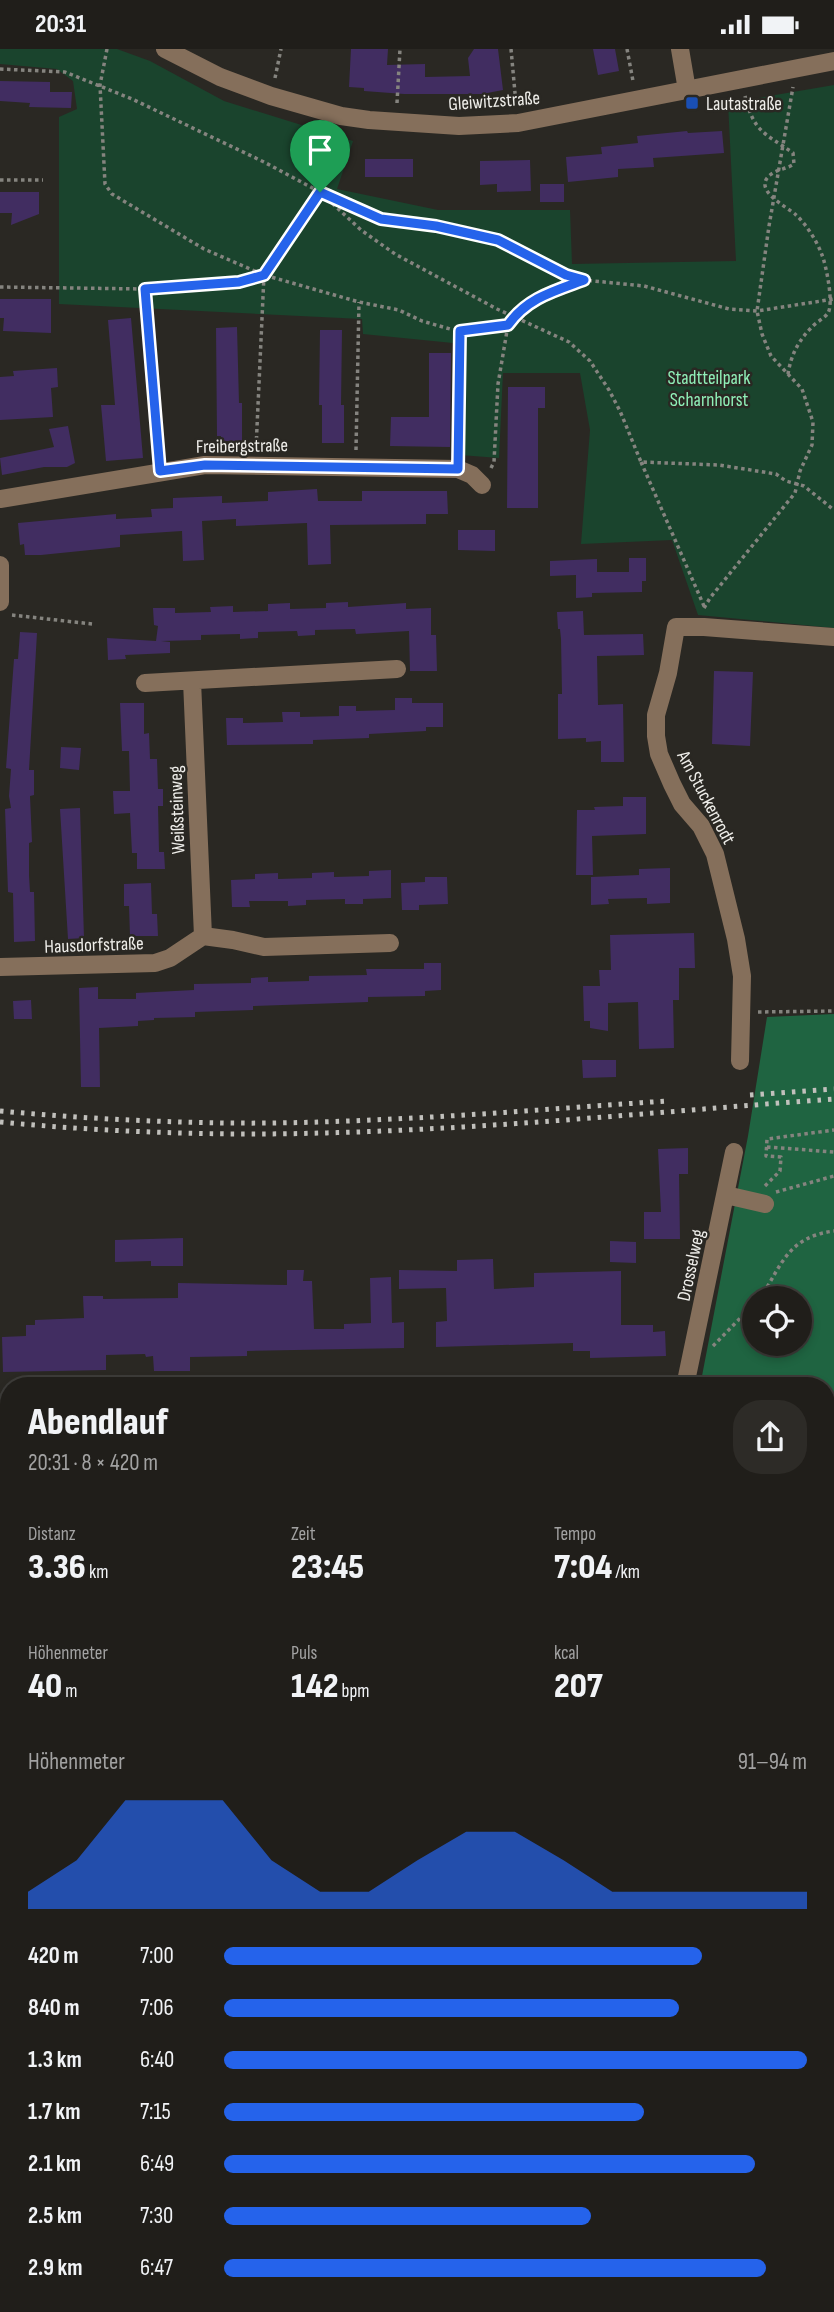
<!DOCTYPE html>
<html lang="de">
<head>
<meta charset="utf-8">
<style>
  :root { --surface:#201e1a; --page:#2d2b27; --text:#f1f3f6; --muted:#a2a2a2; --line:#3d3c39; --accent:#2563eb }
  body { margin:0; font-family:"Sofia Sans Condensed",sans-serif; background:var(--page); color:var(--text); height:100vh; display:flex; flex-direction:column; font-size:26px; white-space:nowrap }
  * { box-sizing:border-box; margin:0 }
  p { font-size:23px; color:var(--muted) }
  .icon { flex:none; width:38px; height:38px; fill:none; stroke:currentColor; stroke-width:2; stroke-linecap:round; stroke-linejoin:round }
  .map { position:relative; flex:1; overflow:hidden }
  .sheet { position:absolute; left:0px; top:1328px; width:835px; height:936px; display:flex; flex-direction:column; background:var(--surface); border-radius:28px 28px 0 0; box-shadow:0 4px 10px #0003,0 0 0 2px var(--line) }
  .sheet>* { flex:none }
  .buttons { position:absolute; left:742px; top:1237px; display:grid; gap:14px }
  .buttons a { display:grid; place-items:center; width:70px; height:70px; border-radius:50%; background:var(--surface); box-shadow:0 4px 10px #0003,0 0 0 2px var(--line); font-size:35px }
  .pin { position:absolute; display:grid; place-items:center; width:60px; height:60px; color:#fff; margin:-72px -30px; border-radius:50% 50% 50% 0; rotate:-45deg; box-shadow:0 0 7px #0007 }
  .pin .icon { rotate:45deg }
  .round { display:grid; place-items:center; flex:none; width:74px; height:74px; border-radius:28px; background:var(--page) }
  .headline { display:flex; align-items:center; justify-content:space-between; height:119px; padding:0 28px }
  h1 { font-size:38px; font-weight:800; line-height:52px }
  .metrics { display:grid; grid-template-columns:repeat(3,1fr); gap:10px; height:119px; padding:7px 28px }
  .metrics div { display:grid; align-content:center }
  .metrics b { font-size:35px; font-weight:800 }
  .metrics small { font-size:19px; font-weight:400 }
  .metrics p { font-size:19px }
  .chart { height:196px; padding:14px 28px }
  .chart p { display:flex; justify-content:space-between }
  .chart svg { width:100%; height:126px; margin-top:7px; fill:var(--accent); opacity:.7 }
  ul { padding:0 28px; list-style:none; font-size:23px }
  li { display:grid; grid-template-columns:112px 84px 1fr; align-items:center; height:52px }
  li i { height:18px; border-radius:9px; background:var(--accent) }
  .status { display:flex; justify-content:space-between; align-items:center; height:49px; padding:0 35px; background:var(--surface); direction:ltr }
  .status svg { height:19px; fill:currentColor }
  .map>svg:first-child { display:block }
  .green { fill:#1a442d }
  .forest { fill:#1f6441; fill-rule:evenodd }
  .building { fill:#412d61 }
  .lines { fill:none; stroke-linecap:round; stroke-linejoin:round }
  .path { stroke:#85847f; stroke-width:3.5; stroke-dasharray:3.5 3.5; stroke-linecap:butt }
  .minor { stroke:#856f5b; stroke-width:18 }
  .rail { stroke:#c1c0bc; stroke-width:5; stroke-dasharray:3.5 7; stroke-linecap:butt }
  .route-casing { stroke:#fff; stroke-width:14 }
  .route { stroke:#2563eb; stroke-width:9 }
  .transit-dot { fill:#1a4fb4; stroke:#2a2823; stroke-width:2.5 }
  .labels { text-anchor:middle; stroke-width:5; stroke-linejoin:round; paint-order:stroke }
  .street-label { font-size:19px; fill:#efeeea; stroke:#2a2823 }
  .poi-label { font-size:19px; fill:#efeeea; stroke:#2a2823; text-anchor:start }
  .park-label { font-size:19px; fill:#90f0b8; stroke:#2a2823 }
</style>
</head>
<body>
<div class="status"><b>20:31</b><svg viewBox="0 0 49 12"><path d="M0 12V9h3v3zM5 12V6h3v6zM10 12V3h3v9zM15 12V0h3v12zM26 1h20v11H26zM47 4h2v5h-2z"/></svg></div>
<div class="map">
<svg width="834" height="2263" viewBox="0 0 834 2263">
  <rect width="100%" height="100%" fill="#2a2823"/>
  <path class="green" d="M0 0H117L150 12 224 52 353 92 337 140 438 161H570L572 215 736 212 728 54 834 36V579L698 566 672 491 581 495 590 381 580 324H503L499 409 460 406 463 295 363 285 362 270 59 255V68L77 60 73 32 57 20 0 15Z"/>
  <path class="forest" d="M834 965V1870L826 1869V1337H703L702 1327 748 1087 767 968ZM754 1250H800V1295H754Z"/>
  <path class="building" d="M351 0H388L387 16 425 15V28L470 27 468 9 474 0H498L503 41 482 45H404L364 42V39L349 38Z
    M593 0H615L619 22 598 26Z
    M0 32 50 33V43H72L71 59 29 58 30 54 0 52Z
    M687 82 688 84 722 82 724 104 653 109 654 118 618 120V128L568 133 566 108 602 105 601 98 638 94 637 87Z
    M365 110H413V128H365Z
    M530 111 531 142 497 143V135L480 136V112Z
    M540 135H564V153H540Z
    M0 143H39V165L11 176 12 164H0Z
    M0 250H51V284L3 282 4 269H0Z
    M131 269 143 409 106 412 101 356H115L108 271Z
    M237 278 239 354H242V392H221V387H217L216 279Z
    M320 281H342L341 356H344V394H322V356H319Z
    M429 304H451L450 398 390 397 391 368H429Z
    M57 319 58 338 51 339 53 368 0 371V328L14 327 13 322Z
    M508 338H545V359H538V459H507Z
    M68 377 75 414 67 418H44L2 426 0 409 54 398 49 380Z
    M317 440 318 452H362V442H447L448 465H426V475L330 476 331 515 308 516 307 474 236 477V470L202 472 204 511 183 512 182 482 120 486V498L41 506H25L24 495 20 496 18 474 116 465V470L152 468 151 460 173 459V449L222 447V454L268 452V443Z
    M458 481H495V502L458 501Z
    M629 509H646V532H642V543L592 544V548L576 549V526L550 527V512L597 510V523H629Z
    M348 553V558L406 554V560L431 559V586H436L437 622H410L409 582 356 585 355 580 315 581V586L298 587 297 582 258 583V589L240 590V585L201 586V591L161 592 170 593V604L125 606 126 610 108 611 107 589 156 592 158 577 154 576 153 559H175V564L211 563 210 558 233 557V563L268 562V555L290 554V560L326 559V554Z
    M583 562 584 586 643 585 644 606 597 607 598 656 623 655 624 713H601V692L586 693V689L558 690V645H562L561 590 560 580H558L557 563Z
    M20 583 37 584 29 721H34V746L30 747 32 793 29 794V826L30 843H34L35 892 14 893 13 844 8 843 5 760 11 759 9 747 11 720 6 719 14 610H18Z
    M714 622 753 623 750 697 712 695Z
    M395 649H412V654H443V678H426V682L369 685V689L313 691V695L227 696 226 669H243V674L283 673 282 663H300V668L339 667V657H356V662L395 661Z
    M120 654H144V685L149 684 150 710H157L158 740H163V757H158L159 803H164L165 820H137V804H132L130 764 114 765 113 742H130L129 702H122Z
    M61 698 81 699 79 721 60 719Z
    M623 748H646V785L592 787 593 826H576L577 761H595L594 758 623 757Z
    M80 759 84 889 68 890 60 760Z
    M670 819V854L647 855V849L608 850 609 855 591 856V828L639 826V820Z
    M391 821V849L363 850V855H345V850L306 851V856L288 857V852H249L250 858H232L231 831 255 830V825L278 824V830L312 829V824L334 823V828L369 827V822Z
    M425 828H447L448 855 419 856V861H402L401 834 425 833Z
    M151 834 152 865H157L158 887H130L129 857H124V835Z
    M694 884 695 919H679V951H673L674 999 639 1000 638 953 608 954V982L590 979V972H584L583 937H600L599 921H611L610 886Z
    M424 914H441V941L425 942V947L368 948V953L253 957V961L195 963V968L154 969V971L138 972V977L99 979 100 1038H81L79 939 98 938V950H136V944L194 941V935L251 934V929L268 928V933L309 932V927L367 926 366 920H424Z
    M31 951 32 970H14L13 952Z
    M582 1011H616V1028L583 1029Z
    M688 1099V1125H679L680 1190H644V1163H661L658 1100Z
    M183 1189V1217H151V1212L115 1213V1191Z
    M610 1192 636 1193V1214L610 1213Z
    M493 1210 494 1240 534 1238V1224L621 1222V1276H653V1283L665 1282 666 1307 590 1309V1302H573V1294L436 1298V1273L447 1272 446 1239 399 1240V1221L457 1222V1211Z
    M287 1221H304L303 1232H312L314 1280H344V1275L371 1274 370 1229 391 1228 392 1274 404 1273V1299L247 1302V1307L190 1308V1322H154L153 1307 146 1308 145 1305 106 1306V1321L3 1323 2 1288 26 1287V1276H35V1271L84 1269 83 1247H103V1250L178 1249V1234L287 1236Z"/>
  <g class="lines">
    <path class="path" d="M107 0 100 36 105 135 112 145 204 200 264 226 359 253 399 261 422 272 450 280 460 282 508 276C527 249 555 241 584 231
      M511 0 516 55
      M627 0 633 32
      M0 20 65 23 132 50 264 113 320 143 361 181 395 205 497 260 569 293 590 312 609 341 620 362 641 413 719 416 776 425 786 432 804 437 834 461
      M275 29 281 0
      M745 47C754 84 765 84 793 104L794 115C787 120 777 120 770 126 752 141 787 158 795 165 806 175 817 192 822 206 826 216 834 254 828 264 825 269 816 273 812 278 798 292 791 306 788 325
      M397 54 400 0
      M0 131H43
      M325 145 381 170 436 177 498 191 566 226 584 231 644 237 729 260 757 262 834 250
      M264 226 320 143 336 84
      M0 238 145 240
      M356 401 359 253
      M458 403 460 282
      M159 406 145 240 239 233 264 226 256 400
      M641 413 704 557
      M491 419 494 413 498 335 508 276
      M704 559 710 549 795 444 800 422 812 396 813 373 802 340 771 307 762 285 757 262 769 177 793 38
      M12 566 92 575
      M758 963 834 962
      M767 1098 834 1103
      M765 1137 780 1122 781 1108 766 1107 767 1090 834 1081
      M776 1143 834 1127
      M760 1250C782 1215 788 1188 834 1182
      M713 1297 754 1255
      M826 1377 834 1378
      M826 1875H834"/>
    <path class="minor" d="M165 0 220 28 271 47 341 67 369 71 459 77 518 74 834 12
      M680 0 687 41
      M0 450 205 416 458 420 472 426 482 436
      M0 516V553
      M192 632 203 887
      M145 634 397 620
      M0 918 155 914 170 909 203 887 233 891 264 898 390 894
      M740 1012 742 927 736 890 715 805 701 777 682 755 672 735 659 705 656 687V666L668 624 676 578H704L834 588
      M726 1146 765 1155
      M685 1337 734 1103
      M0 1359H9
      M826 1620 828 1630 834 1637
      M0 1839 9 1864
      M826 2025H834
      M179 2256 182 2263
      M487 2256 488 2263"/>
    <path class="rail" d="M750 1046 834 1040
      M0 1062C91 1070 183 1075 275 1074 406 1072 536 1061 666 1052
      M0 1073C107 1083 215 1087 322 1084 493 1080 664 1062 834 1050"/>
  </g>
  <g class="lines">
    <g class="route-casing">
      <path id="route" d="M320 143 381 170 436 177 498 191 566 226 584 231C554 242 527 249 508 276L460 282 458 420 205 416 160 422 145 240 239 233 264 226Z"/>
    </g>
    <use href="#route" class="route"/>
  </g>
  <rect class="transit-dot" x="685" y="47" width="14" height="14" rx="3.5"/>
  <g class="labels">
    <g class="street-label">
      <text transform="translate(494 51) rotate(-4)" y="7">Gleiwitzstraße</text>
      <text transform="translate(242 396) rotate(-1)" y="7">Freibergstraße</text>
      <text transform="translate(707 748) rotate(62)" y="7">Am Stuckenrodt</text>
      <text transform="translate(176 761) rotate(-92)" y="7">Weißsteinweg</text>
      <text transform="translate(94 895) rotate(-2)" y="7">Hausdorfstraße</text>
      <text transform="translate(690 1216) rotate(-78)" y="7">Drosselweg</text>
    </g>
    <g class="poi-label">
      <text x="706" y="61">Lautastraße</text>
    </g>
    <g class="park-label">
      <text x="709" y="335">Stadtteilpark<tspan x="709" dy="22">Scharnhorst</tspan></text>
    </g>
  </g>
</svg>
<div class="buttons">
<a><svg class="icon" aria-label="locate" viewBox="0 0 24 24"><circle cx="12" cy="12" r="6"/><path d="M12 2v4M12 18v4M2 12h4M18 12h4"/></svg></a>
</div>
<div class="pin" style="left:320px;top:143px;background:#1e9e55"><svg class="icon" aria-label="arrive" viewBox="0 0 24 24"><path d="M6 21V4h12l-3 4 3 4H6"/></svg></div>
<section class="sheet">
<div class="headline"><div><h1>Abendlauf</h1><p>20:31 · 8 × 420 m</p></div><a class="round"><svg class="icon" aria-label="share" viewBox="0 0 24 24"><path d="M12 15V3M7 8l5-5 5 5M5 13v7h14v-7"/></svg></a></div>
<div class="metrics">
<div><p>Distanz</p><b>3.36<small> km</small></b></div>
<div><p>Zeit</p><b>23:45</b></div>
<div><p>Tempo</p><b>7:04<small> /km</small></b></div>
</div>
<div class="metrics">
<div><p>Höhenmeter</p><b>40<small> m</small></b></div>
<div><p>Puls</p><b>142<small> bpm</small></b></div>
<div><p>kcal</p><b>207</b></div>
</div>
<div class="chart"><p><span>Höhenmeter</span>91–94 m</p>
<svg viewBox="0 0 160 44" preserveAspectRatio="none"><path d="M0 44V38L10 27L20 6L30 6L40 6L50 27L60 38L70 38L80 27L90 17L100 17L110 27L120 38L130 38L140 38L150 38L160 38V44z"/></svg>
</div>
<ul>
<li><b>420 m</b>7:00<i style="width:82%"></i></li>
<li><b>840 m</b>7:06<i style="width:78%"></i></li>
<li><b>1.3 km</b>6:40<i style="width:100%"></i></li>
<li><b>1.7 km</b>7:15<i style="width:72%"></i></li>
<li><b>2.1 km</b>6:49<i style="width:91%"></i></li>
<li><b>2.5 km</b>7:30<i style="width:63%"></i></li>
<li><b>2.9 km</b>6:47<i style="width:93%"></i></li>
</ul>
</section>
</div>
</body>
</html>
